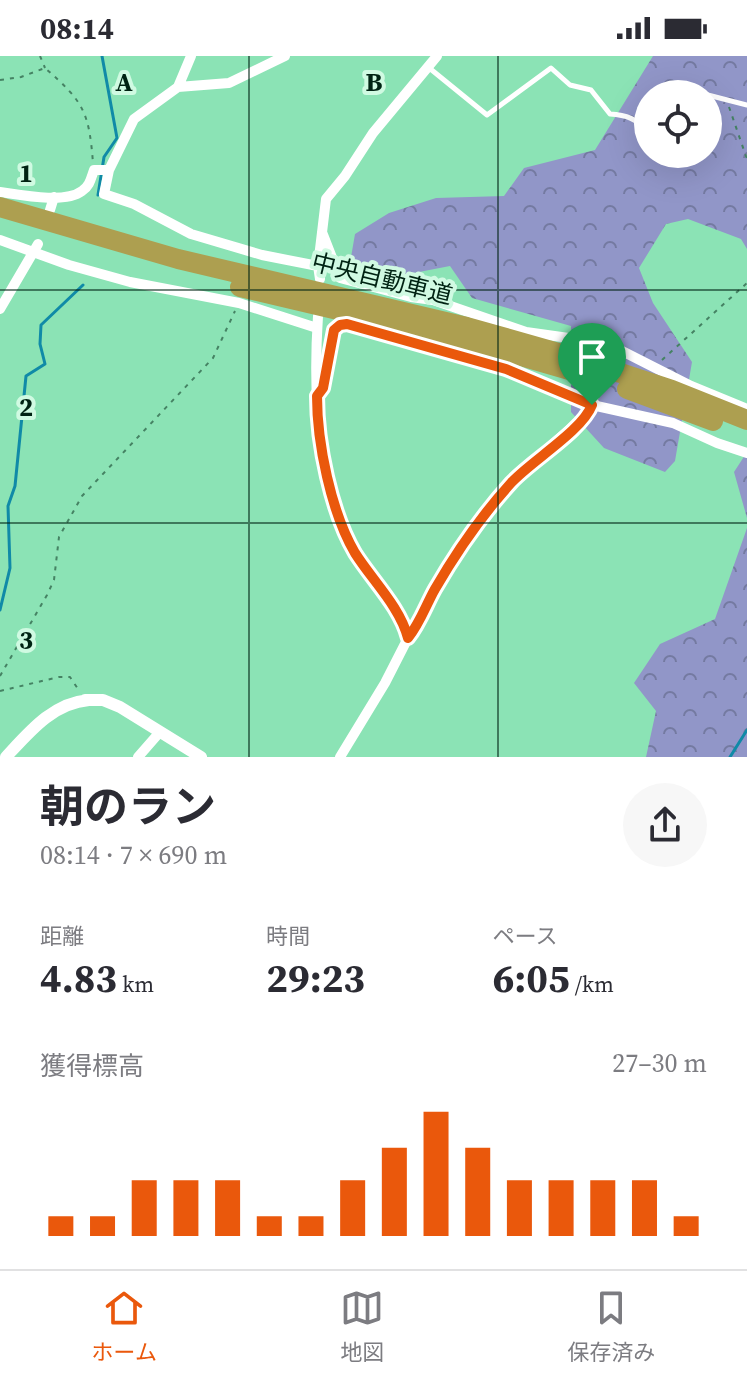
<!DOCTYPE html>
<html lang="ja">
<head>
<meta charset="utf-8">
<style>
  :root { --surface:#fff; --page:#f7f7f7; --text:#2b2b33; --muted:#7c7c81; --line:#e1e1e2; --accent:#ea580c }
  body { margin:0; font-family:"Source Serif 4","Noto Sans JP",serif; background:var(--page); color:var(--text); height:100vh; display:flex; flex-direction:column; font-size:30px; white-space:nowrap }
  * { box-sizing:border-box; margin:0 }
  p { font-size:26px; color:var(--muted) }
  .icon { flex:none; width:44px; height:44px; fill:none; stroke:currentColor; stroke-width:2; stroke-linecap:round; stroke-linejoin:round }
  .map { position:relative; height:701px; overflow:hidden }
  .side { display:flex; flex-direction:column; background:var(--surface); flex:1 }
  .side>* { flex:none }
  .buttons { position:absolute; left:634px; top:24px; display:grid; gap:16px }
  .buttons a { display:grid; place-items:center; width:88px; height:88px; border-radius:50%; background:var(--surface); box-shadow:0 8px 32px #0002; font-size:40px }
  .pin { position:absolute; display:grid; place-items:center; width:68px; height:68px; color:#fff; margin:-82px -34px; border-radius:50% 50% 50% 0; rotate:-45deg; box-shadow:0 0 8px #0007 }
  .pin .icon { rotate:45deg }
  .round { display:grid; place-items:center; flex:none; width:84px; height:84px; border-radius:42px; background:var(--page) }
  .summary { display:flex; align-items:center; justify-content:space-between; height:136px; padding:0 40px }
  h1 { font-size:44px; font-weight:700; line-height:60px }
  .stats { display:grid; grid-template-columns:repeat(3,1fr); gap:12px; height:136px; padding:8px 40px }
  .stats div { display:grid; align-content:center }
  .stats b { font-size:40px; font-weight:700 }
  .stats small { font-size:22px; font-weight:400 }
  .stats p { font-size:22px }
  .chart { height:224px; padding:16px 40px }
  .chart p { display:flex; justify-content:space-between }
  .chart svg { width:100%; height:144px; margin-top:8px; stroke:var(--accent); stroke-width:6 }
  .status { display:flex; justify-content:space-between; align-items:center; height:56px; padding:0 40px; background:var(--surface); direction:ltr }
  .status svg { height:22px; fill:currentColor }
  .dock { display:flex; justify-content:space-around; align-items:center; height:112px; border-top:2px solid var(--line); background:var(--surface); font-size:22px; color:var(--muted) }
  .dock a { display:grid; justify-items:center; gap:4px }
  .dock .current { color:var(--accent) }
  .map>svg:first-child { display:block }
  .forest { fill:url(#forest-crowns); fill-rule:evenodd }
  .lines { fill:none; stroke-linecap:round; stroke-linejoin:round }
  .stream { stroke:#108aa7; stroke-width:3 }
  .path { stroke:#458263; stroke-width:2; stroke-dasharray:4 6; stroke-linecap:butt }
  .service { stroke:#fff; stroke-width:5 }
  .minor { stroke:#fff; stroke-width:10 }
  .tertiary { stroke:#fff; stroke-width:12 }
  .motorway { stroke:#ad9f50; stroke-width:20 }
  .route-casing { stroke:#fff; stroke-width:16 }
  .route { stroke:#ea580c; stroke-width:10 }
  .grid { fill:none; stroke:#002313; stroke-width:2; stroke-opacity:0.55 }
  .labels { text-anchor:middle; stroke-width:8; stroke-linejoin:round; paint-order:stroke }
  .street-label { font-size:24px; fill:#002313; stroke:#d0fae2 }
  .grid-label { font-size:26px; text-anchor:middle; font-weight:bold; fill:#002313; stroke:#d0fae2; stroke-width:8; stroke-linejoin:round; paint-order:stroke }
</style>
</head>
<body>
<div class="status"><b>08:14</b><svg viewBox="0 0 49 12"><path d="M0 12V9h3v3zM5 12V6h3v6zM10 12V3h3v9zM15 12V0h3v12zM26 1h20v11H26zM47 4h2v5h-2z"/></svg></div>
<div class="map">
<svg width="747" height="701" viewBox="0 0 747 701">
  <defs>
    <pattern id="forest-crowns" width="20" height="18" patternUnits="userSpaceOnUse" patternTransform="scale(2)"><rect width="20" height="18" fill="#9196c8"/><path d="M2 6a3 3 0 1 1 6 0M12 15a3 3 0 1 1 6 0" fill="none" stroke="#747aa1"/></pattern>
  </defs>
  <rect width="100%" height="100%" fill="#8be3b5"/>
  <path class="forest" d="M653 0H747V193L741 183 688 163 666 168 639 212 653 247 692 306 675 405 665 416 604 392 571 356V270L472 242 450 210 388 222 350 207 355 178 389 157 436 142 504 140 524 112 595 94ZM648 38H708V98H648Z
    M747 396V462L734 416Z
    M747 472V701H646L656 655 634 627 660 588 715 563Z"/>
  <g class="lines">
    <path class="stream" d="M98 139 104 101 117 82 102 0
      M0 554 10 512 8 450 15 430 26 320 45 308 40 288 41 269 83 229
      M730 701 747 674"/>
    <path class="path" d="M40 0 45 12
      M0 24 21 21 45 12C84 46 89 56 93 107
      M729 51 747 103
      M662 304 747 227
      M0 620 47 539 54 524 59 481 82 440 213 302 235 255
      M0 635 59 621H70L80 636"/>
    <path class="service" d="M428 11 487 59 551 12 570 29 591 34 610 58C627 59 636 63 648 75
      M704 38 747 49"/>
    <path class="minor" d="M178 31 229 27 285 0
      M109 114 104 138 134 148 191 178 262 199 318 210
      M0 136C21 139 65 148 82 135 90 130 91 122 94 114H109L134 63 178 31 191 0
      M50 154 54 141
      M322 176 340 222 411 241 433 244 526 276 597 286 620 294 691 330 747 353
      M0 184 69 209 130 226 239 247 317 272
      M320 223 318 210 326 143 345 120 373 77 437 0
      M0 253 38 188
      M318 260C313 336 316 425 353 493 370 523 399 549 408 582L385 627 340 701
      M317 340 323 332 334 274 340 269 347 268 506 313 592 349 673 367 717 387 747 397
      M408 582 465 484 499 440 515 422 589 356 609 291
      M138 701 159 677"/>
    <path class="tertiary" d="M85 644H103L120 651 201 701
      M6 701C30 675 53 647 89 644"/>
    <path class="motorway" d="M0 151 178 203 467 271 566 299 672 334 747 364
      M240 231 465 284 593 321
      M627 333 713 365"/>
  </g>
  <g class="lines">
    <g class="route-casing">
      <path id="route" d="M347 268 506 313 592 349C582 375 531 405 511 427 482 459 457 495 435 533 426 549 420 567 408 582 400 551 372 524 355 497 331 456 317 387 317 340L323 332 334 274 340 269Z"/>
    </g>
    <use href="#route" class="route"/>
  </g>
  <path class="grid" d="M249 0V701M498 0V701M0 234H747M0 467H747"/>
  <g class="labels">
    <g class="street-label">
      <text transform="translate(382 223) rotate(14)" y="8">中央自動車道</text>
    </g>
  </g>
  <g class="grid-label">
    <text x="124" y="35">A</text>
    <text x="374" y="35">B</text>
    <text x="26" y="126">1</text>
    <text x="26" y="360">2</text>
    <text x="26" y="593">3</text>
  </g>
</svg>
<div class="buttons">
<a><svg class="icon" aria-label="locate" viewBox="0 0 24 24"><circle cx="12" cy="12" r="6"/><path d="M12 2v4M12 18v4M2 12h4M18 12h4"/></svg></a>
</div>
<div class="pin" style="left:592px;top:349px;background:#1e9e55"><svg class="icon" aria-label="arrive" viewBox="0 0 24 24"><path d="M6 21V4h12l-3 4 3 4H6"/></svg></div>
</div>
<section class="side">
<div class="summary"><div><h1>朝のラン</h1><p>08:14 · 7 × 690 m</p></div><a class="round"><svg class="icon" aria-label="share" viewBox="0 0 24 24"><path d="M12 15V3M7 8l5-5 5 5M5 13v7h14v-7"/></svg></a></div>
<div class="stats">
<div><p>距離</p><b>4.83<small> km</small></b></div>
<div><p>時間</p><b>29:23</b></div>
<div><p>ペース</p><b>6:05<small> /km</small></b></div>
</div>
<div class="chart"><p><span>獲得標高</span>27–30 m</p>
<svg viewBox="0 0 160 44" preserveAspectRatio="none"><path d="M5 44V38M15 44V38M25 44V27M35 44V27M45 44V27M55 44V38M65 44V38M75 44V27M85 44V17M95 44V6M105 44V17M115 44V27M125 44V27M135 44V27M145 44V27M155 44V38"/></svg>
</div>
</section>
<nav class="dock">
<a class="current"><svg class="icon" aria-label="home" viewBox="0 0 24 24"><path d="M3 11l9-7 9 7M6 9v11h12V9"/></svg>ホーム</a>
<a><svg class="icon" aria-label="map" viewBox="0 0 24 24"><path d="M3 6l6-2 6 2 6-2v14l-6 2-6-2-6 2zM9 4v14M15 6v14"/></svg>地図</a>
<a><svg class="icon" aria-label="saved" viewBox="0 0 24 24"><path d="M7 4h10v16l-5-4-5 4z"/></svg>保存済み</a>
</nav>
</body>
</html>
